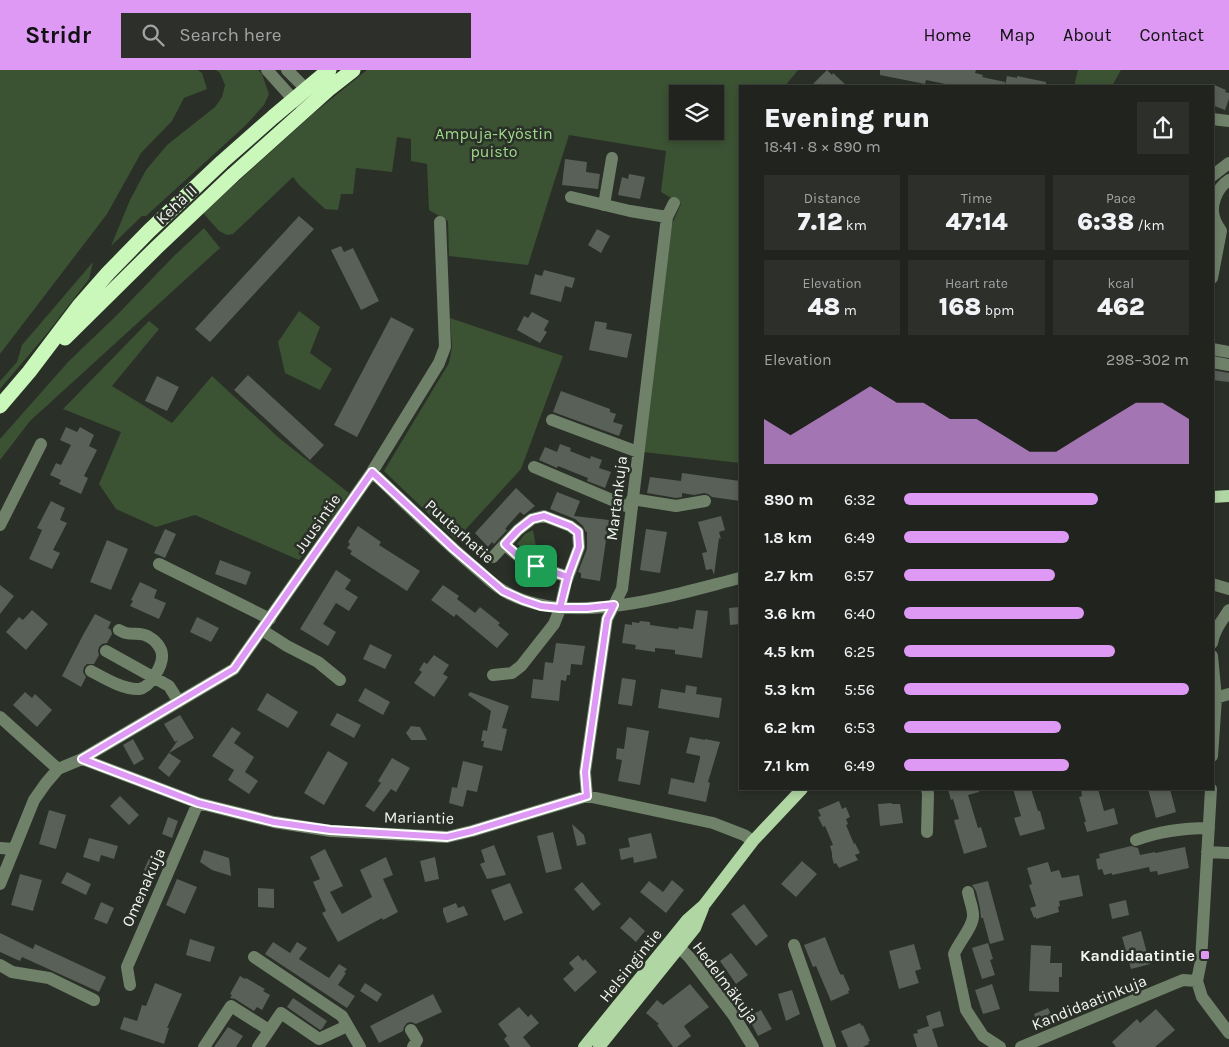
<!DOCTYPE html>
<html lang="en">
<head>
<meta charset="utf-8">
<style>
  :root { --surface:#20231e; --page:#2d2f2b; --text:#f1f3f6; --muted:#a2a4a4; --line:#3d403c; --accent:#dd99f3 }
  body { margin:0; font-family:Karla,sans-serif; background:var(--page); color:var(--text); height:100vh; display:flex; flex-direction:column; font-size:19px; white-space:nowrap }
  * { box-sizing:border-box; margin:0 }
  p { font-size:16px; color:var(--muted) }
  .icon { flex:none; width:28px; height:28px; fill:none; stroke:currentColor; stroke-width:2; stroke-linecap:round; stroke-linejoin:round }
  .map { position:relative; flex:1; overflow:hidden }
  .sheet { position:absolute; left:739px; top:15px; width:475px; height:705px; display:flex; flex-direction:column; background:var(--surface); border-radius:0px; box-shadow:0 2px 8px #0003,0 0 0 1px var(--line) }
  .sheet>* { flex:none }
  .buttons { position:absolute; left:669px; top:15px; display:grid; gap:10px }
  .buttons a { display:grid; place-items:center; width:55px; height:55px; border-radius:0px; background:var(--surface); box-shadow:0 2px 8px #0003,0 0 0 1px var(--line); font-size:25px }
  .pin { position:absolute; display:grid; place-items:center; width:42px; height:42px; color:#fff; margin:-21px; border-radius:10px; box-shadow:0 2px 8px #0006 }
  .round { display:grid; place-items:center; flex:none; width:52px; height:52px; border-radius:0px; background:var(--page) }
  .head { display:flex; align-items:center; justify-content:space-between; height:85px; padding:0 25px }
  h1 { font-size:28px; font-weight:800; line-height:38px }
  .stats { display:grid; grid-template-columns:repeat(3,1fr); gap:8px; height:85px; padding:5px 25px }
  .stats div { display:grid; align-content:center; border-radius:0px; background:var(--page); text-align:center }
  .stats b { font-size:25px; font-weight:800 }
  .stats small { font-size:14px; font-weight:400 }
  .stats p { font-size:14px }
  .chart { height:140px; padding:10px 25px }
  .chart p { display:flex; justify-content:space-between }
  .chart svg { width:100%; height:90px; margin-top:5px; fill:var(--accent); opacity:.7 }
  ul { padding:0 25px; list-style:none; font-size:16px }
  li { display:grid; grid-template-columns:80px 60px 1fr; align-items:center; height:38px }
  li i { height:12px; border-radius:6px; background:var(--accent) }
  header { display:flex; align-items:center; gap:30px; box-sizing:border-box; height:70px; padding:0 25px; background:var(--accent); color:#111 }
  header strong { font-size:24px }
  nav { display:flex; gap:28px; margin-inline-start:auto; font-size:18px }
  .search { width:350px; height:45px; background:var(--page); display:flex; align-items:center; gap:12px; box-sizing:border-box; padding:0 18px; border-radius:0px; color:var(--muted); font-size:19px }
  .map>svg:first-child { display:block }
  .green { fill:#3b5233; fill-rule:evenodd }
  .building { fill:#596057 }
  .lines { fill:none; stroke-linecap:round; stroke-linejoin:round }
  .minor { stroke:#6f8169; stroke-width:12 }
  .major { stroke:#b0d6a3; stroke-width:12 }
  .highway { stroke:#caf7ba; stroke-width:15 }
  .route-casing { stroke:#fff; stroke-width:10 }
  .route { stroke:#dd99f3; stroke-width:6 }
  .poi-dot { fill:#dd99f3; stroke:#2a2f28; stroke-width:2 }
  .labels { text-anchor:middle; stroke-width:5; stroke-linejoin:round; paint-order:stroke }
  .park-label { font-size:16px; fill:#9ed989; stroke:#2a2f28 }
  .street-label { font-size:16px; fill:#f2f6f0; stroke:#2a2f28 }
  .poi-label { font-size:16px; font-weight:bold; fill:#f2f6f0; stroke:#2a2f28; text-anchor:end }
</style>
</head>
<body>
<header>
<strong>Stridr</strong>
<div class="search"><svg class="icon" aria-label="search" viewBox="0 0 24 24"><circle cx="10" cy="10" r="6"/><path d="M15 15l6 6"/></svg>Search here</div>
<nav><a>Home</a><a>Map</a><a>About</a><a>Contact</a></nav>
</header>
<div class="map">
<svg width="1229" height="977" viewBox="0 0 1229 977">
  <rect width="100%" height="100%" fill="#2a2f28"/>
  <path class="green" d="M0 0H198L202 3 207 19 184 28 172 51 141 83 107 144 0 284Z
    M216 0H258L262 4 269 24 264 35 246 55 146 146H142L111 176 130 130 146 100 167 75 215 37 222 27 225 15 220 3Z
    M367 0H798L785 16H740V393L643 382 672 154 681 134 661 122 666 81 569 65 528 195 449 186 448 151 429 140 427 94 411 91V69L397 67 392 102 356 98 353 124H341L338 140 325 139 299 115 293 107 233 164 227 165 219 161 203 143 314 43ZM678 24H715V61H678Z
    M1078 0H1121L1112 16H1074Z
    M204 158 220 178 30 351 0 390V369L69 291 116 246 175 185Z
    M93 192 89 209 45 266 0 319V311L17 292 22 275Z
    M299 241 320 257 310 283 332 299 320 320 285 303 278 272Z
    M450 248 563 286 521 399 456 470 384 401 449 293 452 277Z
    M149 251 159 259 112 316 172 353 212 306 279 368 349 423 332 448 299 490 195 445 156 457 116 439 99 414 121 362 63 339Z
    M533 460 536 477 531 485 517 474 525 464Z"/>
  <path class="building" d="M827 0 832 5 833 3 847 16H811Z
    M880 0H976L975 3 983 5 982 7 1005 12V16L1007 6 1017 8V6L1046 12V16H955L926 10 925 14 880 5Z
    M1212 14 1226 20 1225 22 1229 23V29L1225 40 1212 35Z
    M565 89 587 92 586 102 600 104 598 119 562 115Z
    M629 104 645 107 640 129 618 125 622 107 628 109Z
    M299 146 314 159 210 272 195 259Z
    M597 159 610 166 601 183 588 175Z
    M341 176 344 182 353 178 379 231 361 240 331 180Z
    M544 200 575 208 572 218 565 216 561 232 530 224 535 204 542 206Z
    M532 242 549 251 544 260 547 262 540 273 517 260 524 246 528 248Z
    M391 247 414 259 357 367 334 355Z
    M595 251 607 253 606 259 632 264 627 288 589 280Z
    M1212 300 1229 303V312L1212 310Z
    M248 305 324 375 310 390 234 320Z
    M157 306 179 317 167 341 145 331Z
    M561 321 610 339V342L616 344 613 352 623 355 619 366 553 342Z
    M66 357 77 362 80 357 94 365 89 376 97 380 84 406 88 408 81 424 59 414 61 410 50 405 56 393 61 395 71 375 60 370Z
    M560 374 571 378 570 381 590 389 591 386 602 390 599 398 611 402 605 418 587 411 588 408 558 396 557 398 539 390 545 377 557 382Z
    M682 403 740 411V431L712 427 708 424 704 423 694 425 682 423V427L676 428 647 423 650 407 681 411Z
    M516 418 535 436 524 445 520 442 505 459 507 460 494 474 492 472 488 477 475 463Z
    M557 422 580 431 574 446 609 450 600 511 581 508V503L578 502 587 479V462H586L583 456 575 449 550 439Z
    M51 431 65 438 60 450 67 453 53 480 60 483 52 499 29 489 42 460 37 458Z
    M721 446 725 460 719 462 721 469 719 468 714 505 712 499 706 500 702 483 707 482 698 452Z
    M358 456 381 472 379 475 420 501 407 521 350 484 352 481 347 478 350 474 348 472Z
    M165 459 176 464 165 488 154 483Z
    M646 459 667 462 660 503 640 500Z
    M107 470 128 479 111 520 90 512Z
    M220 490 251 502 246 515 215 504Z
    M336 500 351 510 345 519 358 527 349 541 336 533 323 554 336 562 328 576 300 559Z
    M140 512 157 520 154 528 166 533 159 549 130 536 133 531 131 530Z
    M0 515 14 526 0 544Z
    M443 515 459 526 457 529 475 543 480 537 500 553 498 555 509 564 497 578 456 544 454 547 431 530Z
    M740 537V554L730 555 729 538Z
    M32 540 48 554 26 580 6 562 19 547 23 550Z
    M696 540 708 541 702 588 675 584V580L655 578V582L635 579 636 575 622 573 625 554 632 555V552L639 553 640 551 650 552V555L678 559 679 557 693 559Z
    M95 544 111 552 108 558 111 560 112 564 107 573 102 574 99 577 98 581 99 585 94 594H87L84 597 83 602 86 607 81 617 62 606 83 565Z
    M197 547 219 558 211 572 190 562Z
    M556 573 585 576 582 595 571 594 570 605H567L566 611 561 610 559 631 531 628 533 609 543 610 545 592 553 593Z
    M370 574 392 585 385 599 363 589Z
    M434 585 449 595 443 604 448 607 434 627 414 613 422 602 419 600 424 592 427 594Z
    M622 608 636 610 632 636 618 634Z
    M686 615 697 617 696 624 722 628 719 648 658 638 661 619 685 623Z
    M365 618 390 632 383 645 358 631Z
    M25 622 32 628 35 624 52 640 37 657 13 635Z
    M470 622 509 636 502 658 507 659 502 681 483 677 484 671H481L483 660 487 661 491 641 468 625Z
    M267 623 298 642 288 658 257 640Z
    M337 643 361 655 354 668 330 655Z
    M180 645 194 668 169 683 181 691 169 707 158 698 178 670 175 672 164 654Z
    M411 656 420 657 427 670H411L406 663Z
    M232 657 241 663 234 673 254 687 245 702 258 711 249 724 228 710 234 700 212 686Z
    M627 657 649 661 640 715 618 711 622 690 616 689 617 678 624 679Z
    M690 667 705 670V669L720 672 708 712 710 713 706 732 668 724 671 708 694 713 700 688V686L686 683Z
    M133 669 144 689 134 695 123 675Z
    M328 681 348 693 324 735 304 723Z
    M392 688 410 698 396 722 391 719 374 742 365 736 381 713 378 711Z
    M463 691 483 696 477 722 467 720 463 737 449 733 452 717 457 718Z
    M948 719H979V722L968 725 978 758 981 757 987 777 964 784 954 750 959 749 953 729 951 730Z
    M1013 719H1031L1038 741H1040L1045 759 1020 766 1014 748 1021 746Z
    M1081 719H1098L1104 741 1114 738 1118 754 1087 762 1084 752H1086L1079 727 1082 726Z
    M1148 719H1170L1176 742 1156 748Z
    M120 726 139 745 129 755 110 736Z
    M839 731 842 739 846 737 850 747 846 749 848 754 846 755 854 774 855 773 860 783 855 785 858 790 839 798 836 793 834 794 832 787V783L830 776 833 775 825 756 823 757 818 747 821 746 818 740Z
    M892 733V734H900L903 753 880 756 878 734Z
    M49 740 66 745 56 779 39 774Z
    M168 747 178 751 172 768 162 764Z
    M572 754 584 765 586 774 577 776Z
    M553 762 562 799 546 803 537 766Z
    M651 763 657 788 634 793 633 787 621 790 619 779 630 777 628 768Z
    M89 768 118 776 114 789 101 785 99 792 83 787Z
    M494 775 506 805 487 809 480 794 485 792 481 780Z
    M1131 776 1138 778 1140 785 1155 782V783L1185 777 1189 798 1158 805 1157 801 1150 802 1149 797 1112 805V803L1104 805 1102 799 1098 800 1096 789 1100 788 1099 784Z
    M325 779 343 816 330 822 342 844 372 827 360 800 386 787 393 805 383 809 398 842 383 850 382 848 338 872 322 843 326 841 313 812 320 809 310 787Z
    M204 780 229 788 231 806 212 800 200 792Z
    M151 784 162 788 155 805 144 800Z
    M435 787 439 809 425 812 420 791Z
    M802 791 817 804 796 827 781 814Z
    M1048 792 1051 802 1059 800 1062 808 1079 805 1083 826 1059 831 1060 836 1058 837 1059 842 1036 849V847L1034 848 1030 838 1036 836 1029 815 1032 814 1027 798Z
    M67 802 91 814 86 825 61 813Z
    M20 804 42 810 33 841 11 835Z
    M177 809 197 817 185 844 166 835Z
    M672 810 684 820 666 843 640 822 649 811 663 822Z
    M988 811 1004 870 990 874 983 848H981L980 838 976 821 972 815Z
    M582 812 601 834 593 841 574 819Z
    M510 813 523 843 504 851 491 820Z
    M258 818 274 819V838L258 837Z
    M1126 830 1129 845 1112 849 1109 834Z
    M101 832 114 838 107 854 94 849Z
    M456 833 458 838 464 836 468 845 447 853 443 842V838Z
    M744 834 768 866 756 876 731 844Z
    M630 847 645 861 636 872 620 858Z
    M1141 861 1150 894 1131 899 1122 867Z
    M0 863 33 879 35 874 106 907 99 922 22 887 20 891 0 882Z
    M825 867 839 902 841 905 843 904 850 920 848 921 849 923 831 931 816 896 813 897 804 875Z
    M190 869 215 877 210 892 186 885Z
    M273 872 290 883 297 872 307 878 299 889 329 908 339 894 347 899 344 902 346 903 338 915 355 926 347 938 265 884Z
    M988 873 993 889 990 890 995 905 982 909 972 878Z
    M914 874 921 899 915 901 919 913 899 919 889 881Z
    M1031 875 1051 876 1050 893H1062V907H1059V922L1029 921Z
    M731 883 748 905 736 914 720 891Z
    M578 885 583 891 585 889 597 902 575 922 563 909 574 899 569 893Z
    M240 906 245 909 246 908 265 919 263 921 270 925 262 940 257 937 254 941 235 929 230 928 232 925 230 924Z
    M155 913 182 924 167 958H169L164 974 120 959 124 947 137 951 142 935 146 936Z
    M365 913 382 924 377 932 360 921Z
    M690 914 709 937 684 956 691 966 677 977H673L657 955 659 954 646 943 657 930 663 935Z
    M992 914 1000 939 983 944 975 920Z
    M792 920 800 944 786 951 778 924Z
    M433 924 442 942 416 954 411 952 407 953 404 957 403 961 379 973 370 956Z
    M293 928 327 951 322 959 320 960 287 937Z
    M519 937 528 947 531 944 539 953 523 967 531 977H510L504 969 507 966 498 954Z
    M1048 938 1052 947 1038 954 1034 944Z
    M1156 939 1175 960 1155 977H1116L1112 972 1137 949 1140 953Z
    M761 940 772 959 758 966 748 947Z
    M940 941 944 956 932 959 938 977H917L913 964 918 963 917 960 929 956 926 946Z
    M860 953 862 956 863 955 870 971 868 972 869 974 863 977H848L841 961Z
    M228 957 243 966 236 977H214Z"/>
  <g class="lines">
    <path class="minor" d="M267 0 293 29 302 34
      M287 0 306 19 307 28
      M1212 49 1229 51
      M1212 106 1229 93
      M571 127 630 141 667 147
      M604 135 612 88
      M1221 161C1219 157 1216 154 1215 150 1209 136 1217 118 1229 110
      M1212 208 1221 161
      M1212 279 1229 282
      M1212 292 1229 295
      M552 350 638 382
      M534 397 631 438
      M372 402C405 433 437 465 472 495 482 503 493 515 504 521 568 559 672 525 740 508
      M632 429 676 436 705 431
      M0 455 41 374
      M505 475 517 485 533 495 568 507
      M159 494 270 549
      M1212 514 1229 519
      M262 560 287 576 318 592 340 610
      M1212 573C1214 560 1222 551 1229 540
      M106 581 169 616 179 632
      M1212 586 1216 628 1212 686
      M91 601C104 608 124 620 139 619 150 618 163 595 162 585 162 578 155 570 149 567 142 562 134 565 126 563 124 563 121 561 119 560
      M493 605 512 603 521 596 554 554 560 539 566 512 574 491 579 477 578 462 570 456 544 446 532 449 518 460 493 487
      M1212 629 1229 624
      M0 647 58 699
      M82 689 198 733 274 752 331 761 447 767 472 761 587 726 713 753 744 765 753 771
      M1211 719 1201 891 1197 911 1202 927 1229 963
      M587 726 585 702 607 549 622 519 667 147 674 133
      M927 762 928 724 927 719
      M1136 770C1160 761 1183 758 1209 758
      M0 778 14 779
      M1207 782 1229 783
      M0 814 34 730 46 713 58 699 82 689 234 599 372 402 439 293 445 277 440 152
      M968 822C969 829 973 838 973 845 974 856 958 873 954 884L966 940 983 966 1000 977
      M673 871 690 888 734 946 753 977
      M794 875 830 977
      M254 887 342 946 360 977
      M0 895 12 902 49 908 94 930
      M130 915 127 897 198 733
      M411 960 417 970 413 977
      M204 977 231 936 269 960
      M258 977 281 943 319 969 347 956
      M1021 977 1183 910 1197 911"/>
    <path class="major" d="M1212 427 1229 426
      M584 977 687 850 704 835 753 771 802 719
      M599 977 695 858 703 838"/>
    <path class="highway" d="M65 268 156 178 233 105 330 18 353 0
      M0 336 29 302 79 236 108 203 149 161 222 92 273 47 329 0"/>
  </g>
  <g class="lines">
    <g class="route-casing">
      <path id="route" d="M536 496 568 507 560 538 541 536 523 530 503 521 454 479 372 402 234 599 82 689 198 733 274 752 330 760 447 767 472 761 587 726 585 702 607 549 614 535 587 538H560L566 512 579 477 578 462 570 456 544 446 532 449 518 460 505 474 517 485 536 496"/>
    </g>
    <use href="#route" class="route"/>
  </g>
  <rect class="poi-dot" x="1200" y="880" width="10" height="10" rx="2.5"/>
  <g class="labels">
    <g class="park-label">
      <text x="494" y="69">Ampuja-Kyöstin<tspan x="494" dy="18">puisto</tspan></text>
    </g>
    <g class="street-label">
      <text transform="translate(176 134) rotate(-43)" y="6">Kehä II</text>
      <text transform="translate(616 428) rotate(-83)" y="6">Martankuja</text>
      <text transform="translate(317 453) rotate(-55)" y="6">Juusintie</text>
      <text transform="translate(460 461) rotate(42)" y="6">Puutarhatie</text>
      <text transform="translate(419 747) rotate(1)" y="6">Mariantie</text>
      <text transform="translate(143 817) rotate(-66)" y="6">Omenakuja</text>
      <text transform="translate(630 895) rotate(-51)" y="6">Helsingintie</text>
      <text transform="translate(726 912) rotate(53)" y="6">Hedelmäkuja</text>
      <text transform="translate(1089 932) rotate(-22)" y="6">Kandidaatinkuja</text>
    </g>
    <g class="poi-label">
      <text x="1195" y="891">Kandidaatintie</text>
    </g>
  </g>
</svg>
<div class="buttons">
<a><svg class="icon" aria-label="layers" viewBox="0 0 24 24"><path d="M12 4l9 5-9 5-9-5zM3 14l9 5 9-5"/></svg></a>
</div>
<div class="pin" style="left:536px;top:496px;background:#1e9e55"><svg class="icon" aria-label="arrive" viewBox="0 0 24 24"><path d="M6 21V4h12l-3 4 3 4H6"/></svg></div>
<section class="sheet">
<div class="head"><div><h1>Evening run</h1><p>18:41 · 8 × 890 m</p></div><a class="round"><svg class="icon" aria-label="share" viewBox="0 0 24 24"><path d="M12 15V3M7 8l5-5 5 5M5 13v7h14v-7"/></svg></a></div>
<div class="stats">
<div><p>Distance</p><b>7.12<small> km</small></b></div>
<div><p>Time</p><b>47:14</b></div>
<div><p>Pace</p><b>6:38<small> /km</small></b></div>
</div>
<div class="stats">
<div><p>Elevation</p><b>48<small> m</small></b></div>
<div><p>Heart rate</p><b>168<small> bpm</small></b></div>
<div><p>kcal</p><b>462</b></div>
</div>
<div class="chart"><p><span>Elevation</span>298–302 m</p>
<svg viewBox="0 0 160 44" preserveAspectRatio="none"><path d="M0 44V22L10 30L20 22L30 14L40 6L50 14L60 14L70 22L80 22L90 30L100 38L110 38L120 30L130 22L140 14L150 14L160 22V44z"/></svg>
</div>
<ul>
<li><b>890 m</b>6:32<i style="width:68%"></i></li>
<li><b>1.8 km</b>6:49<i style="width:58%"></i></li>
<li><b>2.7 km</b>6:57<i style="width:53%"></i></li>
<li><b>3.6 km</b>6:40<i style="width:63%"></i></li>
<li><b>4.5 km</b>6:25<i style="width:74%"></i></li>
<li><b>5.3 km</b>5:56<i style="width:100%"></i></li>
<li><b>6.2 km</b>6:53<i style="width:55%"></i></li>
<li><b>7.1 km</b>6:49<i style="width:58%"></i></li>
</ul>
</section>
</div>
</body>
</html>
